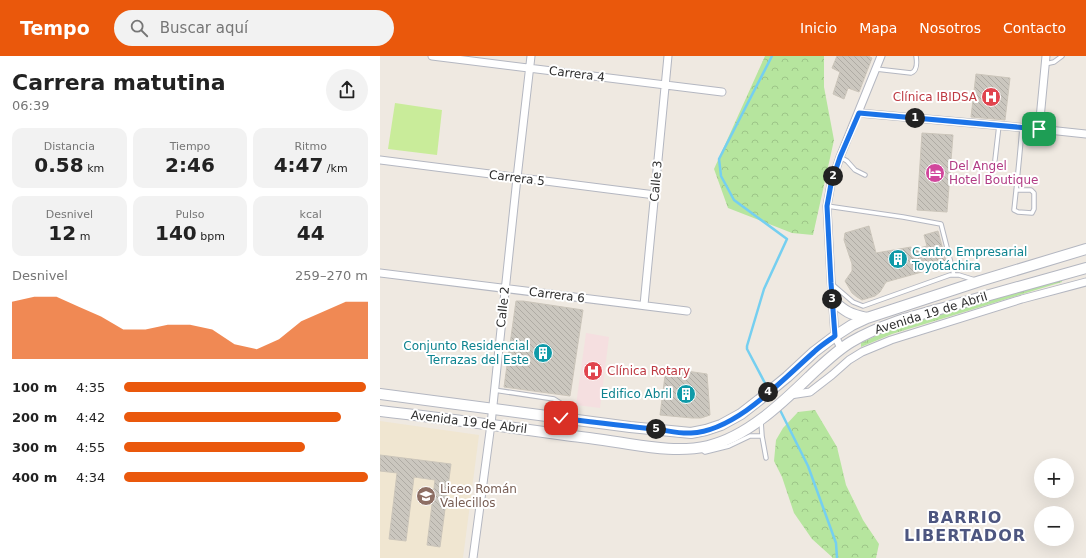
<!DOCTYPE html>
<html lang="es">
<head>
<meta charset="utf-8">
<style>
  :root { --surface:#fff; --page:#f2f2f2; --text:#222; --muted:#767676; --accent:#ea580c }
  body { margin:0; font-family:"DejaVu Sans",sans-serif; background:var(--page); color:var(--text); height:100vh; display:flex; flex-direction:column; font-size:15px; white-space:nowrap }
  * { box-sizing:border-box; margin:0 }
  p { font-size:13px; color:var(--muted) }
  .icon { flex:none; width:22px; height:22px; fill:none; stroke:currentColor; stroke-width:2; stroke-linecap:round; stroke-linejoin:round }
  .map { position:relative; flex:1; overflow:hidden }
  .details { display:flex; flex-direction:column; background:var(--surface); width:380px }
  .details>* { flex:none }
  .controls { position:absolute; left:654px; top:402px; display:grid; gap:8px }
  .controls a { display:grid; place-items:center; width:40px; height:40px; border-radius:50%; background:var(--surface); box-shadow:0 4px 16px #0002; font-size:20px }
  .pin { position:absolute; display:grid; place-items:center; width:34px; height:34px; color:#fff; margin:-17px; border-radius:8px; box-shadow:0 2px 6px #0006 }
  .km { position:absolute; width:20px; height:20px; margin:-10px; border-radius:50%; background:#222; color:#fff; font-size:11px; line-height:20px; text-align:center }
  .round { display:grid; place-items:center; flex:none; width:42px; height:42px; border-radius:21px; background:var(--page) }
  .summary { display:flex; align-items:center; justify-content:space-between; height:68px; padding:0 12px }
  h1 { font-size:22px; font-weight:700; line-height:30px }
  .stats { display:grid; grid-template-columns:repeat(3,1fr); gap:6px; height:68px; padding:4px 12px }
  .stats div { display:grid; align-content:center; border-radius:10px; background:var(--page); text-align:center }
  .stats b { font-size:20px; font-weight:700 }
  .stats small { font-size:11px; font-weight:400 }
  .stats p { font-size:11px }
  .chart { height:112px; padding:8px 12px }
  .chart p { display:flex; justify-content:space-between }
  .chart svg { width:100%; height:72px; margin-top:4px; fill:var(--accent); opacity:.7 }
  ul { padding:0 12px; list-style:none; font-size:13px }
  li { display:grid; grid-template-columns:64px 48px 1fr; align-items:center; height:30px }
  li i { height:10px; border-radius:5px; background:var(--accent) }
  header { display:flex; align-items:center; gap:24px; box-sizing:border-box; height:56px; padding:0 20px; background:var(--accent); color:#fff }
  header strong { font-size:19px }
  nav { display:flex; gap:22px; margin-inline-start:auto; font-size:14px }
  .search { width:280px; height:36px; background:var(--page); display:flex; align-items:center; gap:10px; box-sizing:border-box; padding:0 14px; border-radius:22px; color:var(--muted); font-size:15px }
  main { display:flex; flex:1; min-height:0 }
  .map>svg:first-child { display:block }
  .education { fill:#f0e6d1 }
  .medical { fill:#f5dfe0 }
  .grass { fill:url(#grass-tufts) }
  .forest { fill:url(#forest-crowns) }
  .pitch { fill:#c9ec9a }
  .lines { fill:none; stroke-linecap:round; stroke-linejoin:round }
  .stream { stroke:#75cff0; stroke-width:2.5 }
  .building { fill:url(#building-back-hatch); stroke:#cbc5ba }
  .service-casing { stroke:#b4b7c1; stroke-width:5.5 }
  .minor-casing { stroke:#b4b7c1; stroke-width:9 }
  .secondary-casing { stroke:#b4b7c1; stroke-width:12 }
  .service { stroke:#fff; stroke-width:3.5 }
  .minor { stroke:#fff; stroke-width:7 }
  .secondary { stroke:#fff; stroke-width:10 }
  .route-casing { stroke:#fff; stroke-width:8 }
  .route { stroke:#1a73e8; stroke-width:5 }
  .labels { text-anchor:middle; stroke-width:4; stroke-linejoin:round; paint-order:stroke }
  .street-label { font-size:12px; fill:#2e2e2e; stroke:#fff }
  .health-label { font-size:12px; fill:#be3a42; stroke:#fff; text-anchor:end }
  .hotel-label { font-size:12px; fill:#b23c85; stroke:#fff; text-anchor:start }
  .culture-label { font-size:12px; fill:#0d838f; stroke:#fff; text-anchor:end }
  .education-label { font-size:12px; fill:#785e54; stroke:#fff; text-anchor:start }
  .district-label { font-size:16px; font-weight:bold; letter-spacing:1px; fill:#4d5680; stroke:#fff }
</style>
</head>
<body>
<header>
<strong>Tempo</strong>
<div class="search"><svg class="icon" aria-label="search" viewBox="0 0 24 24"><circle cx="10" cy="10" r="6"/><path d="M15 15l6 6"/></svg>Buscar aquí</div>
<nav><a>Inicio</a><a>Mapa</a><a>Nosotros</a><a>Contacto</a></nav>
</header>
<main>
<section class="details">
<div class="summary"><div><h1>Carrera matutina</h1><p>06:39</p></div><a class="round"><svg class="icon" aria-label="share" viewBox="0 0 24 24"><path d="M12 15V3M7 8l5-5 5 5M5 13v7h14v-7"/></svg></a></div>
<div class="stats">
<div><p>Distancia</p><b>0.58<small> km</small></b></div>
<div><p>Tiempo</p><b>2:46</b></div>
<div><p>Ritmo</p><b>4:47<small> /km</small></b></div>
</div>
<div class="stats">
<div><p>Desnivel</p><b>12<small> m</small></b></div>
<div><p>Pulso</p><b>140<small> bpm</small></b></div>
<div><p>kcal</p><b>44</b></div>
</div>
<div class="chart"><p><span>Desnivel</span>259–270 m</p>
<svg viewBox="0 0 160 44" preserveAspectRatio="none"><path d="M0 44V9L10 6L20 6L30 12L40 18L50 26L60 26L70 23L80 23L90 26L100 35L110 38L120 32L130 21L140 15L150 9L160 9V44z"/></svg>
</div>
<ul>
<li><b>100 m</b>4:35<i style="width:99%"></i></li>
<li><b>200 m</b>4:42<i style="width:89%"></i></li>
<li><b>300 m</b>4:55<i style="width:74%"></i></li>
<li><b>400 m</b>4:34<i style="width:100%"></i></li>
</ul>
</section>
<div class="map">
<svg width="706" height="502" viewBox="0 0 706 502">
  <defs>
    <pattern id="grass-tufts" width="24" height="20" patternUnits="userSpaceOnUse"><rect width="24" height="20" fill="#b6e59e"/><path d="M3 7l-1-3M5 7V3M7 7l1-3M15 17l-1-3M17 17v-4M19 17l1-3" fill="none" stroke="#9dc588"/></pattern>
    <pattern id="forest-crowns" width="20" height="18" patternUnits="userSpaceOnUse"><rect width="20" height="18" fill="#b6e59e"/><path d="M2 6a3 3 0 1 1 6 0M12 15a3 3 0 1 1 6 0" fill="none" stroke="#9dc588"/></pattern>
    <pattern id="building-back-hatch" width="6" height="6" patternUnits="userSpaceOnUse"><rect width="6" height="6" fill="#cbc7bf"/><path d="M-1 5l2 2M0 0l6 6M5-1l2 2" fill="none" stroke="#afaba4"/></pattern>
  </defs>
  <rect width="100%" height="100%" fill="#efe9e1"/>
  <path class="education" d="M0 365 99 379 83 502H0Z"/>
  <path class="medical" d="M206 277 229 281 220 352 196 349Z"/>
  <path class="grass" d="M681 223 682 226 512 278 481 291V287L508 274Z"/>
  <path class="forest" d="M385 0H444V31L454 84 433 179 412 177 348 152 334 113Z
    M435 354 457 391 466 429 483 464 499 488 496 502H452V501L432 483 414 457 402 421 394 405 396 384 403 372 418 356Z"/>
  <path class="pitch" d="M15 47 62 54 57 99 8 93Z"/>
  <g class="lines">
    <path class="stream" d="M386 329 367 293V290L384 233 407 183 354 144 341 120 339 103 392 0
      M400 354 428 410 456 487 457 502"/>
  </g>
  <path class="building" d="M457 0H488L492 2 479 36 468 32 464 43 453 38 460 16 452 12Z
    M596 18 630 22 625 64 591 61Z
    M542 77 573 79 567 156 537 154Z
    M489 170 496 197 531 191 532 194 547 190 544 179 558 175 567 209 506 226 500 236 495 240 482 244 477 241 472 237 465 225 472 215V208L464 184 465 177Z
    M136 245H143L203 254 190 340 124 331Z
    M286 312 327 318 330 359 321 362H312L280 359Z
    M0 399 71 408 60 491 47 489 55 424 34 421 26 485 9 483 17 417 0 415Z"/>
  <g class="lines">
    <g class="service-casing">
      <path id="service" d="M665 8 674 6 682 0
        M496 13 531 17C537 15 537 6 536 0
        M460 101 467 105 475 114 485 119
        M615 104 619 69
        M636 134H651L654 137V153L652 157 638 156 634 154C637 126 640 99 642 71
        M447 150 523 161 561 168 574 219
        M452 228 473 246 483 250 570 219H579L595 224
        M114 334 174 343 182 348 181 361
        M381 365 382 380 386 402
        M321 393 325 396 349 390 370 380H382"/>
    </g>
    <g class="minor-casing">
      <path id="minor" d="M52 0 342 36
        M479 57 659 73 706 78
        M659 73 666 0
        M0 104 275 139
        M0 217 307 255
        M264 249 288 0
        M461 292 455 280 451 224 447 150 451 128 460 101 501 0
        M410 339 430 336 452 319 469 304 482 296 511 284 642 243 706 226
        M93 502 111 368 137 122 151 0"/>
    </g>
    <g class="secondary-casing">
      <path id="secondary" d="M452 244C466 256 469 258 487 262
        M0 338 250 371 311 377 326 374 341 369 361 358 379 344 407 321 434 296 455 280 472 269 487 262 600 225 706 193
        M0 355C64 362 128 371 192 380 211 382 230 385 249 388 274 392 302 396 328 390 367 381 402 347 430 320 443 308 456 295 471 286 503 267 539 259 574 249 618 237 662 224 706 212"/>
    </g>
    <use href="#service" class="service"/>
    <use href="#minor" class="minor"/>
    <use href="#secondary" class="secondary"/>
  </g>
  <g class="lines">
    <g class="route-casing">
      <path id="route" d="M181 362C212 366 243 370 275 373 286 374 299 378 311 377 356 375 402 324 434 296 440 290 448 285 455 280L451 227 447 150 451 128 460 101 479 57 659 73"/>
    </g>
    <use href="#route" class="route"/>
  </g>
  <defs>
    <g id="hospital-disc" transform="scale(1)"><circle r="9.5" fill="#e0444e" stroke="#fff"/><path d="M-5-5h3v3.5h4V-5h3V5h-3V1.5h-4V5h-3Z" fill="#fff"/></g>
    <g id="hotel-disc" transform="scale(1)"><circle r="9.5" fill="#d1479c" stroke="#fff"/><path d="M-6-4.5h1.5V1H6V5H4.5V3h-9V5H-6ZM-4 0a1.8 1.8 0 1 1 3.6 0ZM.5 0V-2.5h3Q6-2.5 6 0Z" fill="#fff"/></g>
    <g id="building-disc" transform="scale(1)"><circle r="9.5" fill="#0f9aa8" stroke="#fff"/><path d="M-4-6H4V6H1V3H-1V6H-4ZM-2.5-4.3h1.7v1.8h-1.7ZM.8-4.3h1.7v1.8H.8ZM-2.5-1h1.7V.8h-1.7ZM.8-1h1.7V.8H.8Z" fill="#fff"/></g>
    <g id="school-disc" transform="scale(1)"><circle r="9.5" fill="#8d6e63" stroke="#fff"/><path d="M0-5L7-2L0 1L-7-2ZM-4 1L0 2.5L4 1V4Q0 6-4 4Z" fill="#fff"/></g>
  </defs>
  <g fill-rule="evenodd">
    <use href="#hospital-disc" x="611" y="41"/>
    <use href="#hotel-disc" x="555" y="117"/>
    <use href="#building-disc" x="518" y="203"/>
    <use href="#building-disc" x="163" y="297"/>
    <use href="#hospital-disc" x="213" y="315"/>
    <use href="#building-disc" x="306" y="338"/>
    <use href="#school-disc" x="46" y="440"/>
  </g>
  <g class="labels">
    <g class="street-label">
      <text transform="translate(197 18) rotate(7)" y="4">Carrera 4</text>
      <text transform="translate(137 122) rotate(7)" y="4">Carrera 5</text>
      <text transform="translate(276 125) rotate(-85)" y="4">Calle 3</text>
      <text transform="translate(177 239) rotate(7)" y="4">Carrera 6</text>
      <text transform="translate(123 251) rotate(-84)" y="4">Calle 2</text>
      <text transform="translate(551 257) rotate(-17)" y="4">Avenida 19 de Abril</text>
      <text transform="translate(89 366) rotate(7)" y="4">Avenida 19 de Abril</text>
    </g>
    <g class="health-label">
      <text x="597" y="45">Clínica IBIDSA</text>
      <text x="227" y="319" text-anchor="start">Clínica Rotary</text>
    </g>
    <g class="hotel-label">
      <text x="569" y="114">Del Angel<tspan x="569" dy="14">Hotel Boutique</tspan></text>
    </g>
    <g class="culture-label">
      <text x="532" y="200" text-anchor="start">Centro Empresarial<tspan x="532" dy="14">Toyotáchira</tspan></text>
      <text x="149" y="294">Conjunto Residencial<tspan x="149" dy="14">Terrazas del Este</tspan></text>
      <text x="292" y="342">Edifico Abril</text>
    </g>
    <g class="education-label">
      <text x="60" y="437">Liceo Román<tspan x="60" dy="14">Valecillos</tspan></text>
    </g>
    <g class="district-label">
      <text x="585" y="467">BARRIO<tspan x="585" dy="18">LIBERTADOR</tspan></text>
    </g>
  </g>
</svg>
<div class="controls">
<a>+</a>
<a>−</a>
</div>
<div class="pin" style="left:659px;top:73px;background:#1e9e55"><svg class="icon" aria-label="arrive" viewBox="0 0 24 24"><path d="M6 21V4h12l-3 4 3 4H6"/></svg></div>
<div class="pin" style="left:181px;top:362px;background:#d93025"><svg class="icon" aria-label="check" viewBox="0 0 24 24"><path d="M5 12l5 5 9-10"/></svg></div>
<b class="km" style="left:535px;top:62px">1</b>
<b class="km" style="left:453px;top:120px">2</b>
<b class="km" style="left:452px;top:243px">3</b>
<b class="km" style="left:388px;top:336px">4</b>
<b class="km" style="left:276px;top:373px">5</b>
</div>
</main>
</body>
</html>
